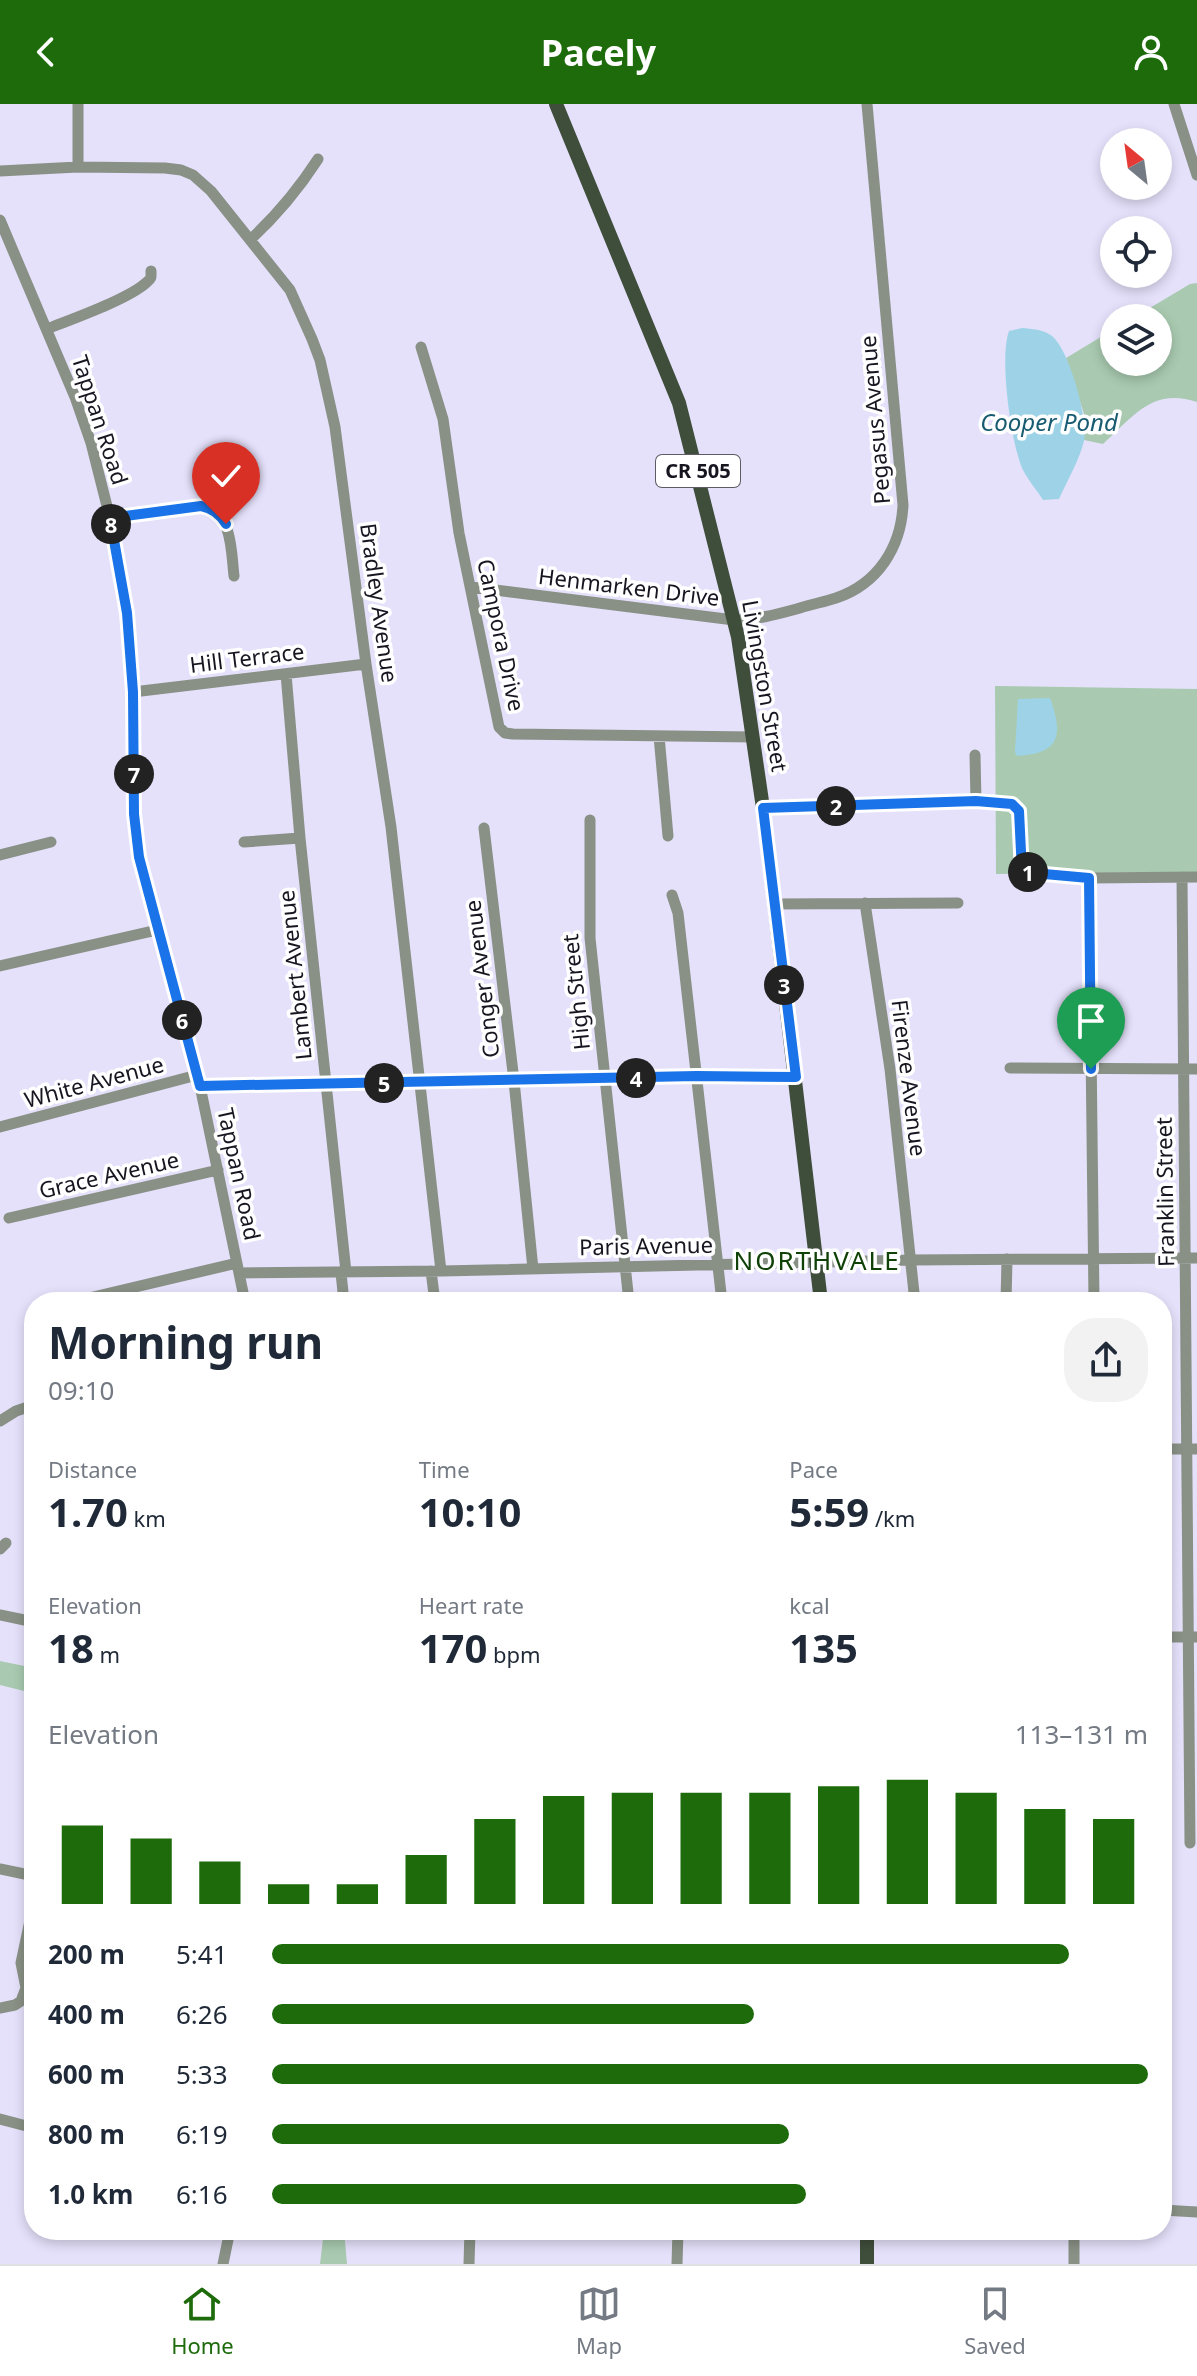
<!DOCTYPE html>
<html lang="en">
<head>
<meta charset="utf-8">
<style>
  :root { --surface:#fff; --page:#f2f2f3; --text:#1f2937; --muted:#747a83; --line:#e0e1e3; --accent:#1d6b0b }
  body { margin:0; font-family:"Noto Sans",sans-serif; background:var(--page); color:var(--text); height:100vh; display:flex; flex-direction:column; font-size:30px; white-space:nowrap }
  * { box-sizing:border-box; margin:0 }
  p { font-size:26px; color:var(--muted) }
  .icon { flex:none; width:44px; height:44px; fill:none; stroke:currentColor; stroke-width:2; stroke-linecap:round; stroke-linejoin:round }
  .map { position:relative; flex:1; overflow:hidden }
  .drawer { position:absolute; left:24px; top:1188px; width:1148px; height:948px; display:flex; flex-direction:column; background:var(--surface); border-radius:32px; box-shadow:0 4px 12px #0003 }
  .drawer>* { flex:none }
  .needle { width:52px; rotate:331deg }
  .fabs { position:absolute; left:1100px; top:24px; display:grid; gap:16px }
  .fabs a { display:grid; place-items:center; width:72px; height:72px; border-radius:50%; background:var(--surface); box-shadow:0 4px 12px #0003; font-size:40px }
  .pin { position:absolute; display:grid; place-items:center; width:68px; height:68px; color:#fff; margin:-82px -34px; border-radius:50% 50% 50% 0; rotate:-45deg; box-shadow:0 0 8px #0007 }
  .pin .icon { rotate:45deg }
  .km { position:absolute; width:40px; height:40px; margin:-20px; border-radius:50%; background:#222; color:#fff; font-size:22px; line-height:40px; text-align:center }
  .round { display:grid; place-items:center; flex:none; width:84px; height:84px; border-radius:32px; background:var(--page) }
  .head { display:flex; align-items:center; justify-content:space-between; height:136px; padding:0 24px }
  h1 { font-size:44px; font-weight:700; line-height:60px }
  .figures { display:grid; grid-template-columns:repeat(3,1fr); gap:12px; height:136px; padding:8px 24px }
  .figures div { display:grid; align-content:center }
  .figures b { font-size:40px; font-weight:700 }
  .figures small { font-size:22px; font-weight:400 }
  .figures p { font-size:22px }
  .chart { height:224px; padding:16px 24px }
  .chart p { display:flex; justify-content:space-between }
  .chart svg { width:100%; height:144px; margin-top:8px; stroke:var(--accent); stroke-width:6 }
  ul { padding:0 24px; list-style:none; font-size:26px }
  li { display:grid; grid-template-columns:128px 96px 1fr; align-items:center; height:60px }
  li i { height:20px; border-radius:10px; background:var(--accent) }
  header { display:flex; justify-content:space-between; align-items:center; height:104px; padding:0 24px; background:var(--accent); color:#fff; font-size:36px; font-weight:700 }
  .tabs { display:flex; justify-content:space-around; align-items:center; height:112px; border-top:2px solid var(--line); background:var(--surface); font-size:22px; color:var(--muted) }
  .tabs a { display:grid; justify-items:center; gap:4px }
  .tabs .selected { color:var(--accent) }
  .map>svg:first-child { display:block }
  .green { fill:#a9cab0 }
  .water { fill:#9ed3e7 }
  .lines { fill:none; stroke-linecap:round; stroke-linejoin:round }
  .minor { stroke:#899186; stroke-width:11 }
  .major { stroke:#3f4e3b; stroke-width:14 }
  .route-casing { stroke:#fff; stroke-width:16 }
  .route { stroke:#1a73e8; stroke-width:10 }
  .labels { text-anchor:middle; stroke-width:7; stroke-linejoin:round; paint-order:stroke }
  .shield { fill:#fff; stroke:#5d5b63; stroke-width:2 }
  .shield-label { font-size:20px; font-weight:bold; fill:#171520 }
  .street-label { font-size:22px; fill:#171520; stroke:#fff }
  .water-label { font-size:24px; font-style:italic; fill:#195c71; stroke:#fff }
  .quarter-label { font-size:26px; letter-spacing:2px; fill:#104106; stroke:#fff }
</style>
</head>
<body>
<header><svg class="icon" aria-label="back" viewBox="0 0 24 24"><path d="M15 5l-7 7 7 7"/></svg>Pacely<svg class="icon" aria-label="person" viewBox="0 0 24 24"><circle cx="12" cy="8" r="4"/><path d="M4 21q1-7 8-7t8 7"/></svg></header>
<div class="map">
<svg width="1197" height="2160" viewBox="0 0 1197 2160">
  <rect width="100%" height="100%" fill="#e5e1fb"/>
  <path class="green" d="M1197 179V298C1152 283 1133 313 1103 340L1084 336 1085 313 1066 254 1114 225V258H1158V214H1133L1190 180Z
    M995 582 1197 585V768L996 770Z
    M0 1557 34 1564V1622L24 1587 0 1581Z
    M324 2126H344L347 2160H320Z"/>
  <path class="water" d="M1022 224C1032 225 1043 225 1052 232 1069 245 1089 317 1084 337 1079 357 1067 377 1059 395L1043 396C1037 386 1027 375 1022 364 1011 337 999 254 1009 227Z
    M1050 594C1063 630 1061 650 1017 652L1015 648 1018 595Z"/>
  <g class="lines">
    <path class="minor" d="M1174 0 1197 71
      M78 63V0
      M0 67 78 63 165 64 181 66 193 71 211 87 290 186 312 235 320 256 335 323 366 560 391 723 441 1167
      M0 116 75 293 91 339 110 414 127 509 133 588 134 710 139 753 200 982 245 1198
      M250 136C277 111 298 86 318 55
      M47 225C72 215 129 195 147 178 152 174 151 173 151 167
      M421 243 443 315 459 429 499 623 505 629 513 630 753 633
      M110 414 201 402C233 407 231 447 234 472
      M471 483 734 516C757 516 778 510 800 504 812 500 824 498 836 494 878 480 901 443 903 401L867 0
      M286 570 300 734 346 1168
      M133 588 366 560
      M659 632 668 732
      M976 697 1012 700 1019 707 1022 768 1089 774 1197 773
      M763 704 976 697 975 651
      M590 716V834L629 1198
      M484 724 514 977 533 1165
      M244 738 300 734
      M0 751 51 738
      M1182 773 1190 1739
      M1089 774 1094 1198
      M672 791 678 809 722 1198
      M865 799 890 965 915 1198
      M774 800 958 799
      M0 862 157 826
      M1010 964 1197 965
      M200 982 697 972 796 973
      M0 1023 197 971
      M9 1114 218 1066
      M431 1167 435 1198
      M239 1169 441 1167 910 1156 1197 1154
      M341 1169 344 1198
      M72 1198 237 1159
      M1006 1198 1007 1155
      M0 1317 16 1307 34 1301
      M1162 1345H1197
      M0 1445 6 1439
      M0 1511 34 1518
      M1162 1533H1197
      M0 1765 34 1772
      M0 1904 15 1901 21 1897 26 1884 21 1859 34 1798
      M0 2015 34 2024
      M1162 2106 1197 2108
      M1074 2126V2160
      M223 2160 230 2126
      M469 2160 470 2126
      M677 2160 678 2126"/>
    <path class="major" d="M556 0 679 299 738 533 763 704 821 1198
      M867 2160V2126"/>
  </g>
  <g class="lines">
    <g class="route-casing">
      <path id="route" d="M226 420C220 410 212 404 201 402L110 414 127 509 133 588 134 710 139 753 200 982 697 972 796 973 763 704 976 697 1012 700 1019 707 1022 768 1089 774 1091 965"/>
    </g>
    <use href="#route" class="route"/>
  </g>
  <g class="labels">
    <rect class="shield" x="656" y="351" width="84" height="32" rx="6"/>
    <g class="shield-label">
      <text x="698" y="374">CR 505</text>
    </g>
    <g class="street-label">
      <text transform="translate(100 316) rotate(72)" y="8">Tappan Road</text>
      <text transform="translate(875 316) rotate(-95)" y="8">Pegasus Avenue</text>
      <text transform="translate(629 483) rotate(7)" y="8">Henmarken Drive</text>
      <text transform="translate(379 499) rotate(82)" y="8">Bradley Avenue</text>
      <text transform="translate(501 531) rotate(78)" y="8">Campora Drive</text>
      <text transform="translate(247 554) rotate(-7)" y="8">Hill Terrace</text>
      <text transform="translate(765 582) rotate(80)" y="8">Livingston Street</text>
      <text transform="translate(295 871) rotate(-96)" y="8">Lambert Avenue</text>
      <text transform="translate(482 875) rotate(-97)" y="8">Conger Avenue</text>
      <text transform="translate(576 888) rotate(-96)" y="8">High Street</text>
      <text transform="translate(909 974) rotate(83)" y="8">Firenze Avenue</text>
      <text transform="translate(94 978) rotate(-15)" y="8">White Avenue</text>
      <text transform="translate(239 1070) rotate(78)" y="8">Tappan Road</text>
      <text transform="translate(109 1071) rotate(-13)" y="8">Grace Avenue</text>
      <text transform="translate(1165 1088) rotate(-91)" y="8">Franklin Street</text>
      <text transform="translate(646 1142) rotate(-1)" y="8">Paris Avenue</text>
    </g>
    <g class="water-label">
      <text x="1049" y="327">Cooper Pond</text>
    </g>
    <g class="quarter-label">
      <text x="817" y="1166">NORTHVALE</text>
    </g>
  </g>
</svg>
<div class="fabs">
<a><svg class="needle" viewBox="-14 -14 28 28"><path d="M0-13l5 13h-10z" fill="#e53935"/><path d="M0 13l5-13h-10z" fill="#747a83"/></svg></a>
<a><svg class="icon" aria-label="locate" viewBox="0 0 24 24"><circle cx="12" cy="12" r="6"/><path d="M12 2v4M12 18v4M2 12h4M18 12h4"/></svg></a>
<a><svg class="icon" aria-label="layers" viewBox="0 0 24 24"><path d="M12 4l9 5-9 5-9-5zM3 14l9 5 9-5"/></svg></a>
</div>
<div class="pin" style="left:1091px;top:965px;background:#1e9e55"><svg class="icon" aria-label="arrive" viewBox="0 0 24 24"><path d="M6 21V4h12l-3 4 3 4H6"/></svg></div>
<div class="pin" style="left:226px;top:420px;background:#d93025"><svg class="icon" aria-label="check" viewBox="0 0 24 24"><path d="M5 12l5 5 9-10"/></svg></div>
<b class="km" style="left:1028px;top:768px">1</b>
<b class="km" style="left:836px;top:702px">2</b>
<b class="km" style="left:784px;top:881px">3</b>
<b class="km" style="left:636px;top:974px">4</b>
<b class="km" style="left:384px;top:979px">5</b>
<b class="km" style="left:182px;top:916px">6</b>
<b class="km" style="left:134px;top:670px">7</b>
<b class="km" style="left:111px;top:420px">8</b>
<section class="drawer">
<div class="head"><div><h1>Morning run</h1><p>09:10</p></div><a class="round"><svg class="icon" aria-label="share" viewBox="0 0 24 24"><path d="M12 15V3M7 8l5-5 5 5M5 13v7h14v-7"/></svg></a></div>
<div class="figures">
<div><p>Distance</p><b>1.70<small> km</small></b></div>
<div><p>Time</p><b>10:10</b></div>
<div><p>Pace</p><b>5:59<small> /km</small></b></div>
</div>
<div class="figures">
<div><p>Elevation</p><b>18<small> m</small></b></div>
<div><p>Heart rate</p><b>170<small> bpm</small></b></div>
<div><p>kcal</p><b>135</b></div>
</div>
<div class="chart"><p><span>Elevation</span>113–131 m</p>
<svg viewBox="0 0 160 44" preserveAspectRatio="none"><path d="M5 44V20M15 44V24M25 44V31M35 44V38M45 44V38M55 44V29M65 44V18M75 44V11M85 44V10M95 44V10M105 44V10M115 44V8M125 44V6M135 44V10M145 44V15M155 44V18"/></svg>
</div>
<ul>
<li><b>200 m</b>5:41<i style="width:91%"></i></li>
<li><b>400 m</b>6:26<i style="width:55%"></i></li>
<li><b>600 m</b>5:33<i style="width:100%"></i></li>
<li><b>800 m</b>6:19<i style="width:59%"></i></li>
<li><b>1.0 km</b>6:16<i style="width:61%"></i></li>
</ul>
</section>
</div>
<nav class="tabs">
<a class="selected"><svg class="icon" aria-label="home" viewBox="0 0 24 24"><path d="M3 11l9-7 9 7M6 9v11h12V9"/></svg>Home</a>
<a><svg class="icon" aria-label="map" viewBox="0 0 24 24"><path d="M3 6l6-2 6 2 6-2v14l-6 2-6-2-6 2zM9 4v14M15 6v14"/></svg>Map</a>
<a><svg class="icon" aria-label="saved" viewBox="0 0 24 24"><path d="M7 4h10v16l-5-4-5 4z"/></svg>Saved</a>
</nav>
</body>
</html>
